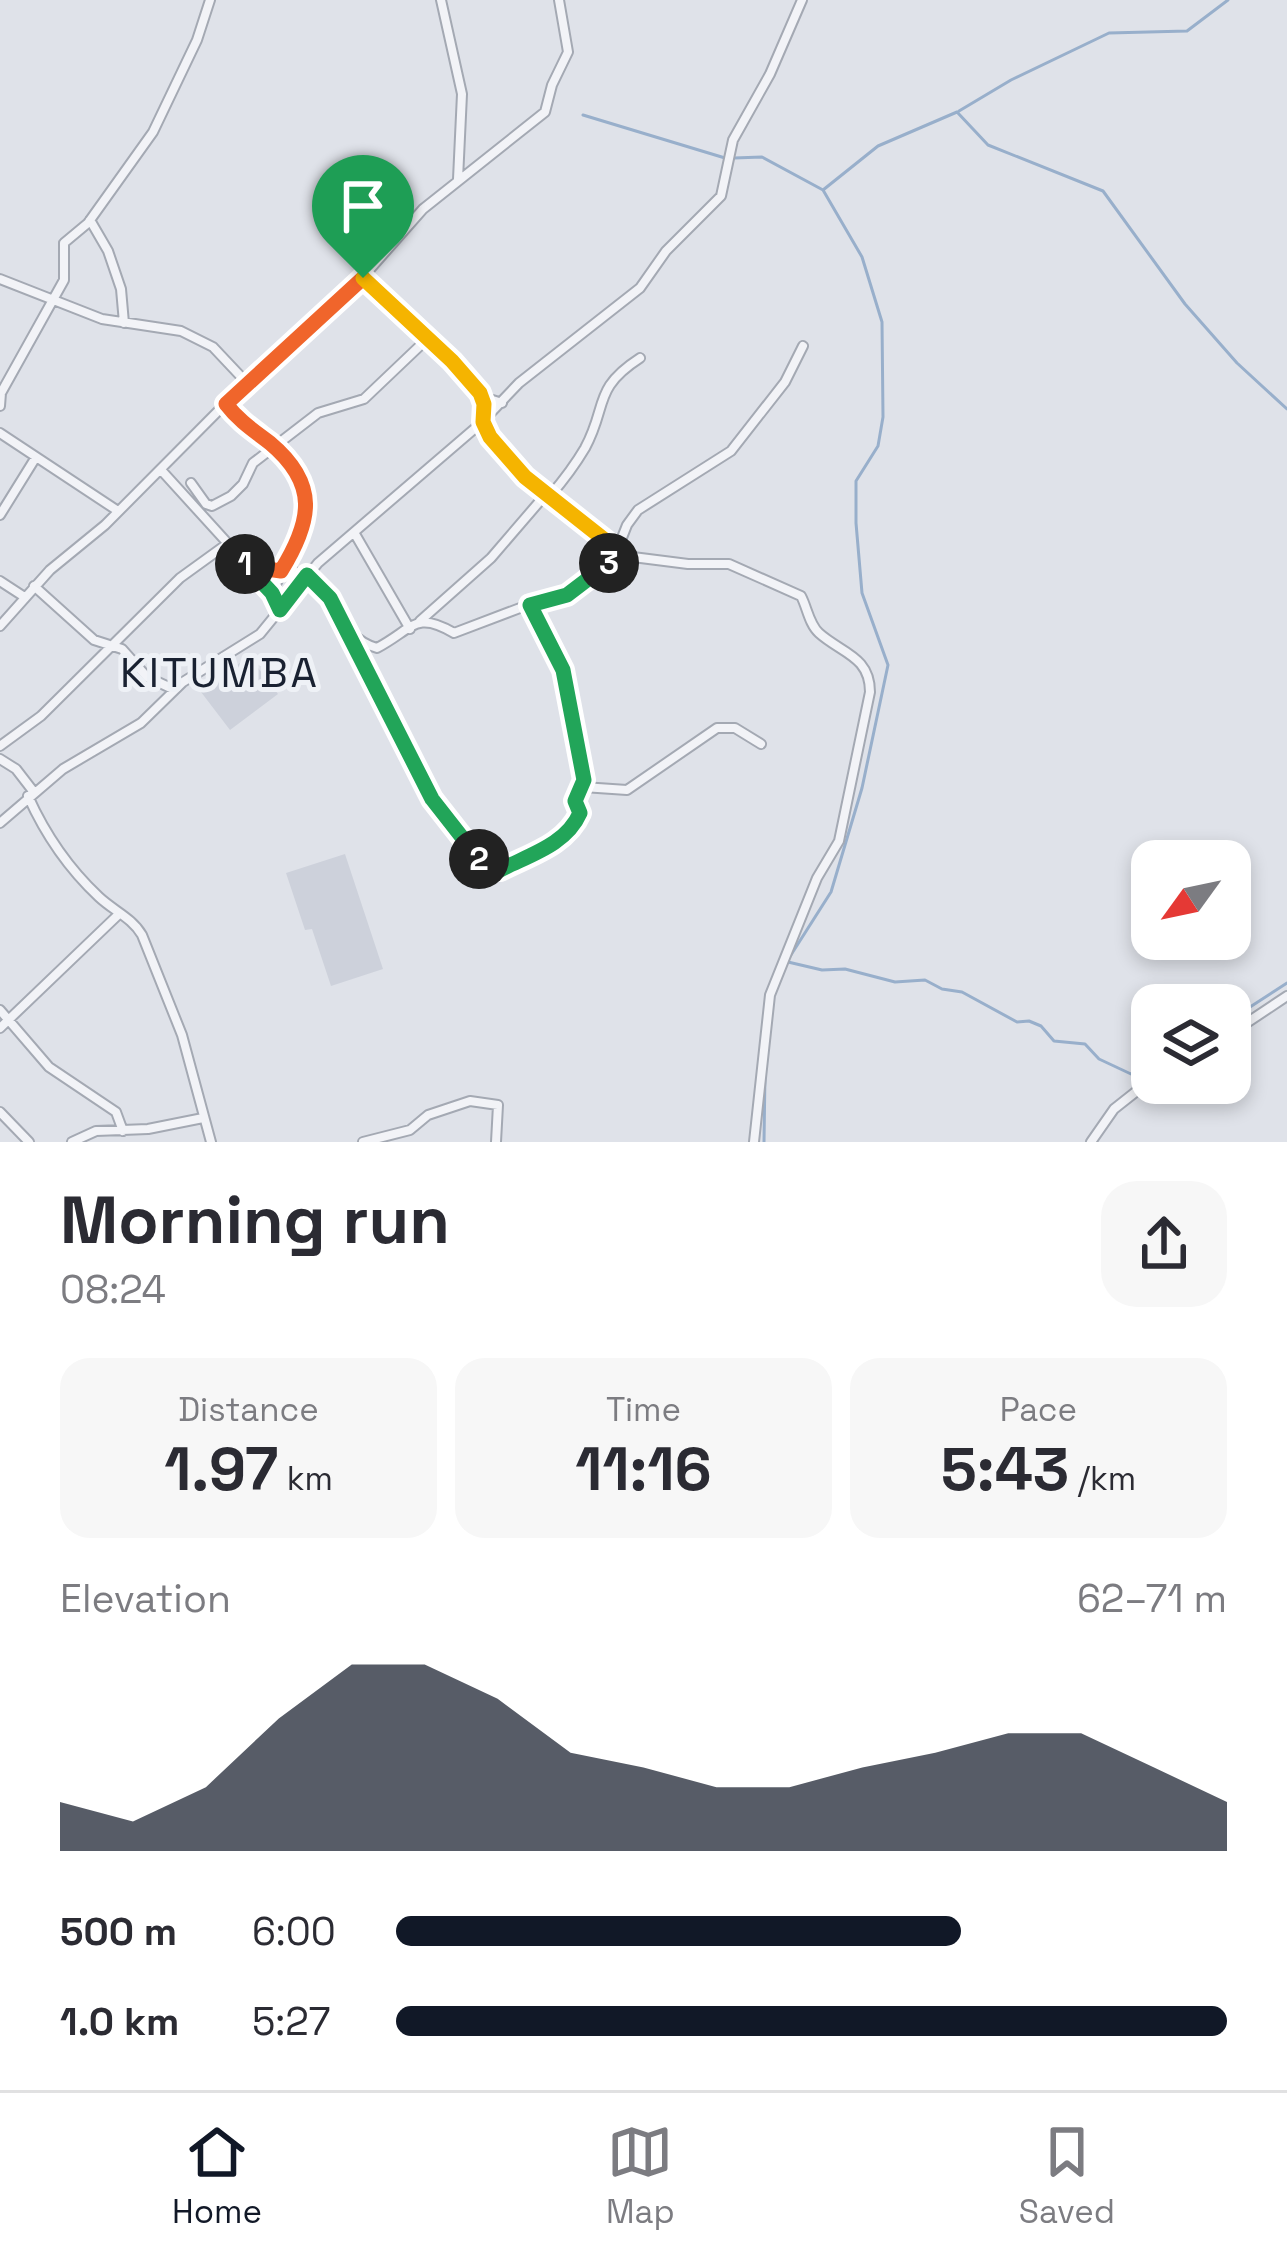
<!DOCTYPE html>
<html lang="en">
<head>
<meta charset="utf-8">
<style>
  :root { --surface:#fff; --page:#f7f7f7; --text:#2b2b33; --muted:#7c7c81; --line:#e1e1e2; --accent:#111827 }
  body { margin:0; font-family:"Space Grotesk",sans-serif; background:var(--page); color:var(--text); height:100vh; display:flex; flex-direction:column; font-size:45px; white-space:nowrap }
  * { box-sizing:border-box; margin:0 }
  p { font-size:39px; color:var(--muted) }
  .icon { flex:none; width:66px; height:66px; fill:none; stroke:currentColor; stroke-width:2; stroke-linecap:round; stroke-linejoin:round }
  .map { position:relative; height:1142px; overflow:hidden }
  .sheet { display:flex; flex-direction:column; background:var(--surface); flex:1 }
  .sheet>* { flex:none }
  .needle { width:78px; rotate:237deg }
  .fabs { position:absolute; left:1131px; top:840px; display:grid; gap:24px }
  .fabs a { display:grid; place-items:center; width:120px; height:120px; border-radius:24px; background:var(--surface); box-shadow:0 6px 18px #0003; font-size:60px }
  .pin { position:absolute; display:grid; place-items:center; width:102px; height:102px; color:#fff; margin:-123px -51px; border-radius:50% 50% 50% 0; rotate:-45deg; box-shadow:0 0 12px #0007 }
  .pin .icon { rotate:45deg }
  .km { position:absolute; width:60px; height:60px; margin:-30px; border-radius:50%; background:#222; color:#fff; font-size:33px; line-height:60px; text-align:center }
  .round { display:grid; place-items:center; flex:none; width:126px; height:126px; border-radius:36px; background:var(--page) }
  .headline { display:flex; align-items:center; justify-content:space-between; height:204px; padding:0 60px }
  h1 { font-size:66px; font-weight:600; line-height:90px }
  .metrics { display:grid; grid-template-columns:repeat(3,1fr); gap:18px; height:204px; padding:12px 60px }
  .metrics div { display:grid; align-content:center; border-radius:30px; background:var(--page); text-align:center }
  .metrics b { font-size:60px; font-weight:600 }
  .metrics small { font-size:33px; font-weight:400 }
  .metrics p { font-size:33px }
  .chart { height:336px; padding:24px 60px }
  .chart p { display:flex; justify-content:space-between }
  .chart svg { width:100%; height:216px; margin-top:12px; fill:var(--accent); opacity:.7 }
  ul { padding:0 60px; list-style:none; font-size:39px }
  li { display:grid; grid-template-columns:192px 144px 1fr; align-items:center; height:90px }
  li i { height:30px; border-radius:15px; background:var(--accent) }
  .menu { display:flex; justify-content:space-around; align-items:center; height:168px; border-top:3px solid var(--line); background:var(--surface); font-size:33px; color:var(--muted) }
  .menu a { display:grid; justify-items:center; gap:6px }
  .menu .active { color:var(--accent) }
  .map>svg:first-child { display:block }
  .built { fill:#cdd1db }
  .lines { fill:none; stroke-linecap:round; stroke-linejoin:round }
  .stream { stroke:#98afcb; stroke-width:3 }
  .minor-casing { stroke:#a4a9b3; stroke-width:12 }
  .minor { stroke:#f2f3f7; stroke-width:8 }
  .split-1-casing { stroke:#fff; stroke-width:24 }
  .split-2-casing { stroke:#fff; stroke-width:24 }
  .split-3-casing { stroke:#fff; stroke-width:24 }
  .split-4-casing { stroke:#fff; stroke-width:24 }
  .split-1 { stroke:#f0652b; stroke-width:15 }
  .split-2 { stroke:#22a559; stroke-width:15 }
  .split-3 { stroke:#22a559; stroke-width:15 }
  .split-4 { stroke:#f5b400; stroke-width:15 }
  .labels { text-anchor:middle; stroke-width:10; stroke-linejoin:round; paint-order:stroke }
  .quarter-label { font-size:42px; letter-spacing:3px; fill:#192131; stroke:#eef1f6 }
</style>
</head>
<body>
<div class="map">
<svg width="1287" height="1142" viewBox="0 0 1287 1142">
  <rect width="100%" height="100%" fill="#dfe2e9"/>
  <path class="built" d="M249 656 278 694 230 730 201 692Z
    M345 854 383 969 331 986 312 929 305 930 286 873Z"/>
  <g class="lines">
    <path class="stream" d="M959 111 1011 80 1109 33 1187 31 1228 0
      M583 115 725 158
      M734 158 762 157 823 190
      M789 958 831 892 862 788 888 665 862 593 856 523V481L878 446 883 417 882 322 862 257 823 190 878 146 957 112 988 145 1103 191 1185 304 1237 363 1287 409
      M788 962 822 970 845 969 895 982 925 980 942 989 962 992 1017 1022 1029 1021 1041 1026 1054 1041 1085 1044 1099 1059 1131 1074 1152 1065
      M1230 1020 1287 983
      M764 1142 765 1072"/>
    <g class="minor-casing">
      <path id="minor" d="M441 0 462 94 458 179
        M90 220 108 251 121 289 124 323
        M363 277 452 361 483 397 502 403
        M0 279 102 319 181 331 213 347 246 382
        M483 397C484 406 483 418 484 425 496 471 588 517 619 552
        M226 404C262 451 331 469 298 543 291 560 279 575 272 593
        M0 406 1 393 64 280V243L88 223 153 132 197 40 210 0
        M0 433 118 511
        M162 471 262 581 281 610
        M191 483 206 504 212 506 231 496 243 484 253 463 318 413 364 399 426 340
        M550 496C562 482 575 465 585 448 608 406 592 389 640 358
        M0 515 36 457
        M355 534 410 629
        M614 558 627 525 638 510 731 451 785 382 803 346
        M248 563 279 571
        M283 567 306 576
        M307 575C337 595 339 638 377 648 413 629 415 610 454 633L520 608 567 595 612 560 625 556 688 564H729L801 596C807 607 809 624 819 633 841 653 870 656 870 692L839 841 817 878 770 995 754 1142
        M0 581 23 596
        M34 586 94 640 122 649 147 677 173 689
        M420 621 491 558 546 494
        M0 626 50 570 105 525 246 383 363 277 423 209 545 112 552 85 568 52 559 0
        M343 628 432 799 465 837 481 862 499 870 561 840 580 813 575 801 583 780 565 680 558 657 530 605
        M0 746 41 716 180 578 227 544
        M0 759 16 769 33 791
        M583 787 627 790 717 728H735L761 744
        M28 796C45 834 68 868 99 897 114 911 132 918 142 935L182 1035 211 1142
        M0 823 63 769 141 723 183 682 260 634 318 563 480 424 519 383 640 288 666 251 721 196 733 140 770 74 802 0
        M0 1010 49 1067 116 1112 123 1131
        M0 1028 119 914
        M1230 1034 1287 996
        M0 1112 29 1142
        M72 1142 96 1131 148 1129 203 1118
        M363 1142 410 1130 428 1115 470 1101 498 1105 496 1142
        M1091 1142 1114 1109 1152 1079"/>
    </g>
    <use href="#minor" class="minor"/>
  </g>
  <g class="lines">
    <g class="split-1-casing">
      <path id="split-1" d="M245 564 242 560 260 568 281 571C312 521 319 484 270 443 253 430 239 421 226 404L363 278"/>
    </g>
    <g class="split-2-casing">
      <path id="split-2" d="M245 564 272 593 280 610 307 575 330 598 432 799 479 859"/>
    </g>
    <g class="split-3-casing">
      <path id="split-3" d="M479 859 485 866 500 870C529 855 566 845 580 813L575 801 584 780 563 670 530 605 567 595 609 563"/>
    </g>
    <g class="split-4-casing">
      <path id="split-4" d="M363 278 452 361 480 393 484 404 483 422 490 437 525 477 625 556 609 563"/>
    </g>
    <use href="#split-1" class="split-1"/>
    <use href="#split-2" class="split-2"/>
    <use href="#split-3" class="split-3"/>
    <use href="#split-4" class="split-4"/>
  </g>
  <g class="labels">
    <g class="quarter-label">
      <text x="220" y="687">KITUMBA</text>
    </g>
  </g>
</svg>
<div class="fabs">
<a><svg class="needle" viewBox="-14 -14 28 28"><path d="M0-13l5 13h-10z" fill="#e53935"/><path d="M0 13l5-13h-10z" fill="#7c7c81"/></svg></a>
<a><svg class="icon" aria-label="layers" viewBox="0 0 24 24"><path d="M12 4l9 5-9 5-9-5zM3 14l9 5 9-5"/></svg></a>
</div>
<div class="pin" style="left:363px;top:278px;background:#1e9e55"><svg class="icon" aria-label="arrive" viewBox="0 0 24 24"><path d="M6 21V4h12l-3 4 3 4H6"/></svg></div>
<b class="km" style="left:245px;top:564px">1</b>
<b class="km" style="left:479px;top:859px">2</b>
<b class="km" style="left:609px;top:563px">3</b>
</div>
<section class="sheet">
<div class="headline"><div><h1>Morning run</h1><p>08:24</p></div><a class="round"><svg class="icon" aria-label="share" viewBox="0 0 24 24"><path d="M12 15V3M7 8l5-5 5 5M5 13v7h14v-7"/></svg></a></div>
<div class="metrics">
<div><p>Distance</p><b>1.97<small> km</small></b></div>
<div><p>Time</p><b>11:16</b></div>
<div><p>Pace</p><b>5:43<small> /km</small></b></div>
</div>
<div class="chart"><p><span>Elevation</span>62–71 m</p>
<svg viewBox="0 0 160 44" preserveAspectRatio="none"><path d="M0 44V34L10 38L20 31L30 17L40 6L50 6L60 13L70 24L80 27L90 31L100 31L110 27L120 24L130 20L140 20L150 27L160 34V44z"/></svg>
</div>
<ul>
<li><b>500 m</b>6:00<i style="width:68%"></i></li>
<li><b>1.0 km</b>5:27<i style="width:100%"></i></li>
</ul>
</section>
<nav class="menu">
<a class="active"><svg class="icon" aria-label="home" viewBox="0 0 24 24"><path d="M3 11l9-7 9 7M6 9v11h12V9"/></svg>Home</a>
<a><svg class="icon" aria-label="map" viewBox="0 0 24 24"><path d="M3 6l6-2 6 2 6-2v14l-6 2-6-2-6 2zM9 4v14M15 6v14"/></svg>Map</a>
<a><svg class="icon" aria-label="saved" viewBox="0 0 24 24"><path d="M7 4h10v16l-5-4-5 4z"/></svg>Saved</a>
</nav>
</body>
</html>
